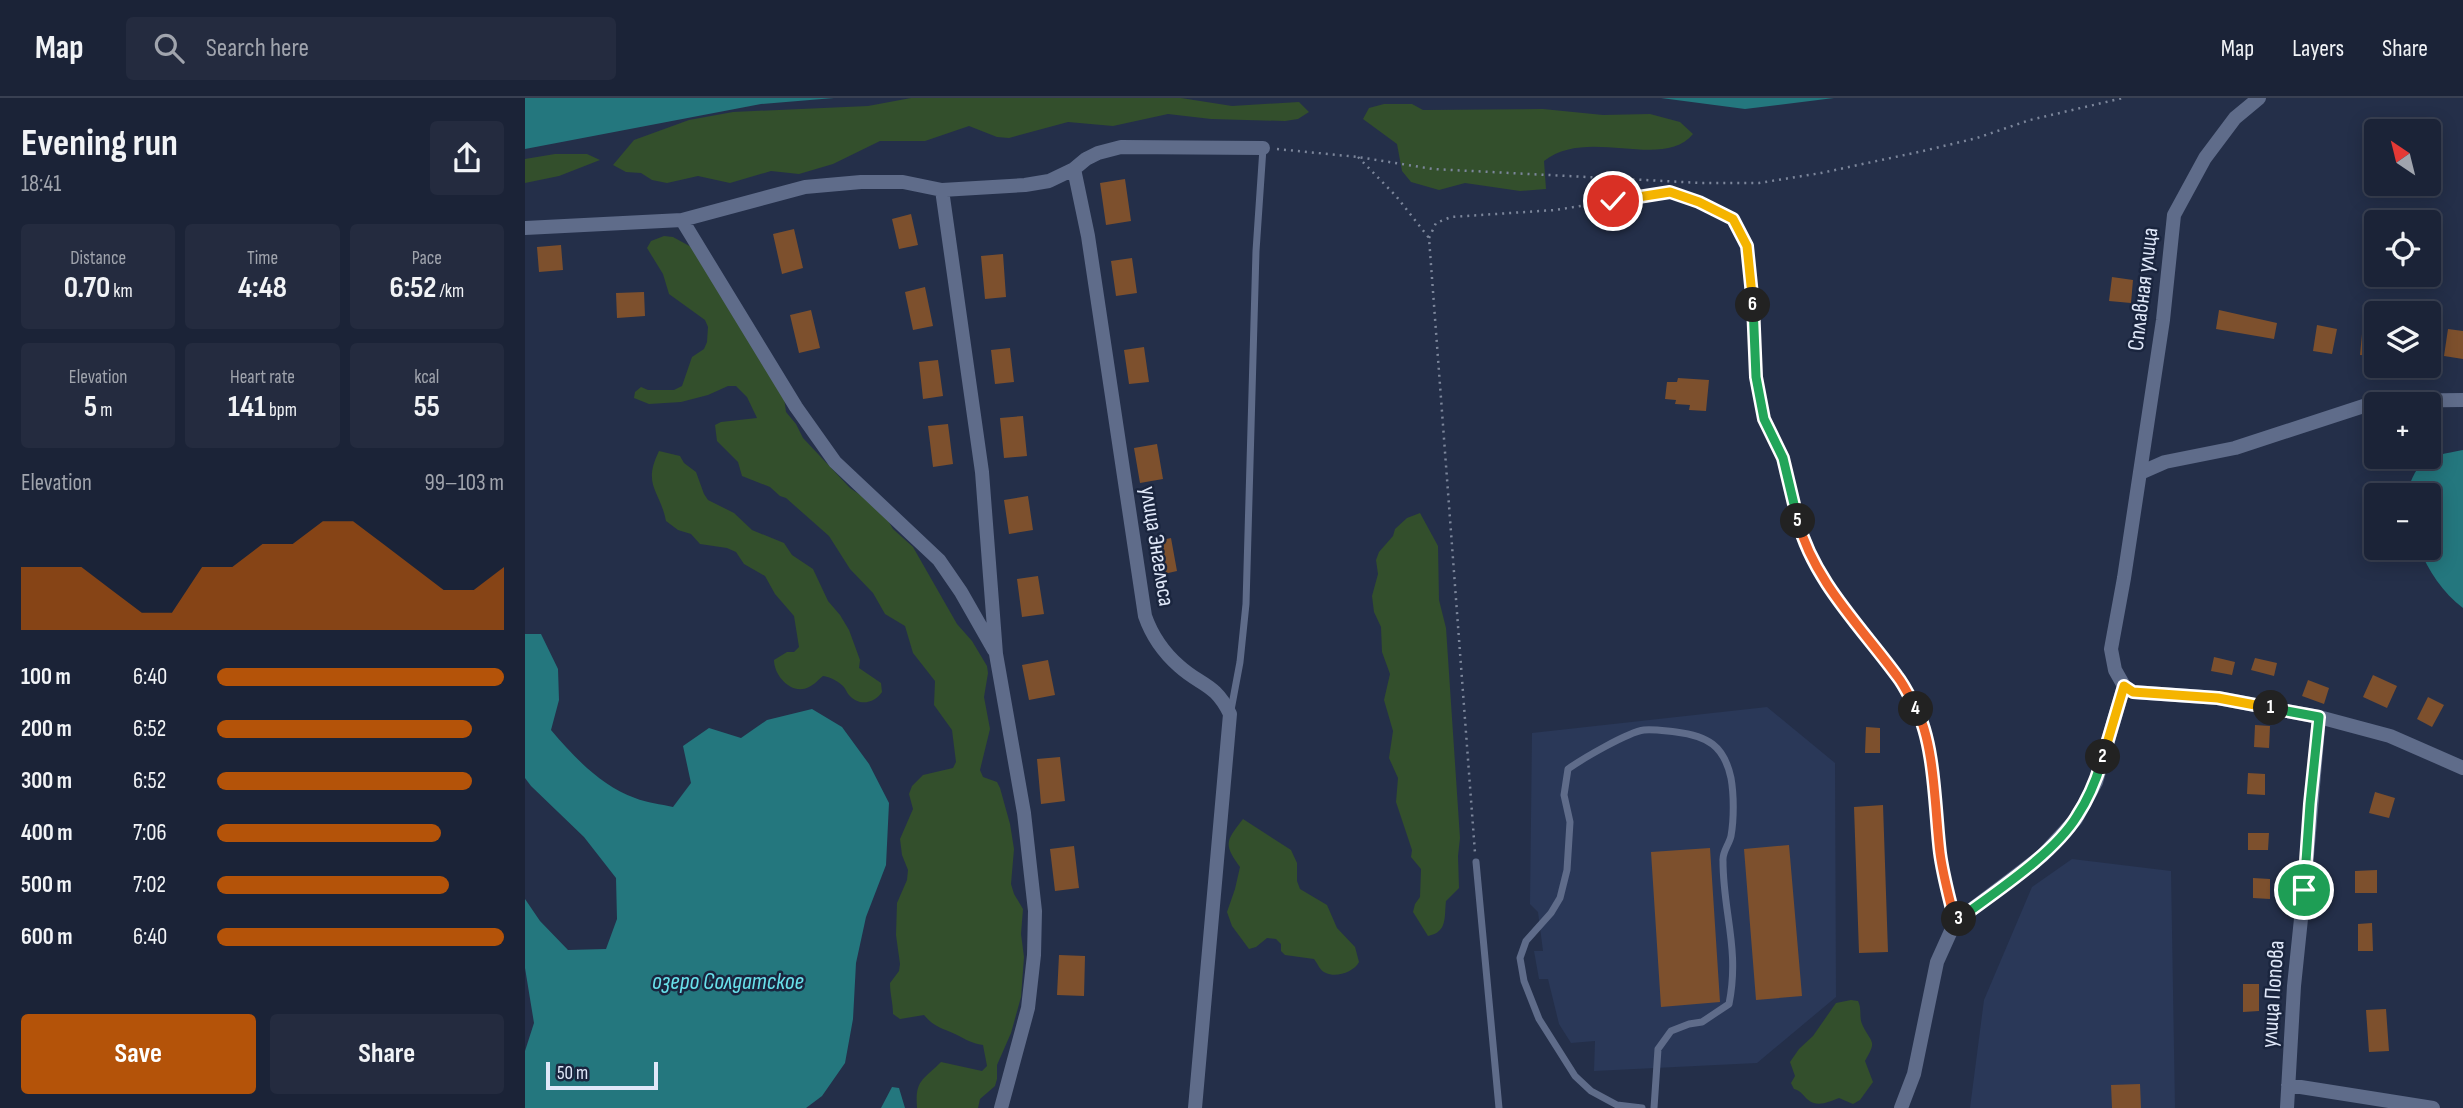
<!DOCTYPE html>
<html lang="en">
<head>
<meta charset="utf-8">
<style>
  :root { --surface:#1b2337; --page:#242b3f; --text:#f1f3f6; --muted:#a0a4ad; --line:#394052; --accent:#b45309 }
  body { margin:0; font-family:"Sofia Sans Condensed",sans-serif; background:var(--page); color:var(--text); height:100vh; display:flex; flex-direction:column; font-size:26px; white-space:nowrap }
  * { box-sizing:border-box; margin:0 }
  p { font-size:23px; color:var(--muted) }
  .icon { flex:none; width:38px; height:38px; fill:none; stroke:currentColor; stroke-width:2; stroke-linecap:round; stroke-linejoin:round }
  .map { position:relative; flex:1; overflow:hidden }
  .side { display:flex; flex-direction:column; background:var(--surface); width:525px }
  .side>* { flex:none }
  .needle { width:46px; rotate:325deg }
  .controls { position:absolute; left:1839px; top:21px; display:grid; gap:14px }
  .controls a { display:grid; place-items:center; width:77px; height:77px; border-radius:7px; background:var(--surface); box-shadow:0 4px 18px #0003,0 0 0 2px var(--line); font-size:35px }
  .scale { position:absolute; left:21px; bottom:18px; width:112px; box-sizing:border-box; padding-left:7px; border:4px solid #e0e8f9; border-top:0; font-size:19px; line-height:24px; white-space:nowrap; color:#e0e8f9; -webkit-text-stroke:5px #1a253e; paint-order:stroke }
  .pin { position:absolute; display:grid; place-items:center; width:60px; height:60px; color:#fff; margin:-30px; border:4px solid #fff; border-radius:50%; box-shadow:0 2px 7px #0007 }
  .km { position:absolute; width:35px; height:35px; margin:-18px; border-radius:50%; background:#222; color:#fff; font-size:19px; line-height:35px; text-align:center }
  .round { display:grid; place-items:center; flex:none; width:74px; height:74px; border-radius:7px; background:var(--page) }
  .overview { display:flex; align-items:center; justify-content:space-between; height:119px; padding:0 21px }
  h1 { font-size:38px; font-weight:700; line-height:52px }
  .stats { display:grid; grid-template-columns:repeat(3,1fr); gap:10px; height:119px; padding:7px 21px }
  .stats div { display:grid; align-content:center; border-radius:7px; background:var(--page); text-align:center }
  .stats b { font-size:30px; font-weight:700 }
  .stats small { font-size:19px; font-weight:400 }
  .stats p { font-size:19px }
  .chart { height:196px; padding:14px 21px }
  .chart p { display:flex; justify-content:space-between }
  .chart svg { width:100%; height:126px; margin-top:7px; fill:var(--accent); opacity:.7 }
  .primary-button { display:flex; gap:14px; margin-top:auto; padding:14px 21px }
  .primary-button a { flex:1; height:80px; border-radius:7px; background:var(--accent); color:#fff; font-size:28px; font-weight:700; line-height:80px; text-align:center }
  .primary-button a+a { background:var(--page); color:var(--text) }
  ul { padding:0 21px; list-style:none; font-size:23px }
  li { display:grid; grid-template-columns:112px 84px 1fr; align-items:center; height:52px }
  li i { height:18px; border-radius:9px; background:var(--accent) }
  header { display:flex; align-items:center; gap:42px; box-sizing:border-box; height:98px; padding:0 35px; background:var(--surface); border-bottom:2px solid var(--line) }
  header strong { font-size:33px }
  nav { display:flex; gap:38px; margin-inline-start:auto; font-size:24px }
  .search { width:490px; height:63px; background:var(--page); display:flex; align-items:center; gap:18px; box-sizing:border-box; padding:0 24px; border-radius:7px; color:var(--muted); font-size:26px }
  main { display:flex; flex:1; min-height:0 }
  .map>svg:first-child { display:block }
  .built { fill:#2a3858 }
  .green { fill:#334f2c }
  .water { fill:#24777e }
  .building { fill:#7d502d }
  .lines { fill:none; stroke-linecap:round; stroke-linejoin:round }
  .path { stroke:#7c869b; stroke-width:2.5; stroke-dasharray:2 5; stroke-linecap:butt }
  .lane { stroke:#5f6c8a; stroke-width:7 }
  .street { stroke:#5f6c8a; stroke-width:14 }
  .split-1-casing { stroke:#fff; stroke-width:14 }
  .split-2-casing { stroke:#fff; stroke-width:14 }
  .split-3-casing { stroke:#fff; stroke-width:14 }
  .split-4-casing { stroke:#fff; stroke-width:14 }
  .split-5-casing { stroke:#fff; stroke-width:14 }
  .split-6-casing { stroke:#fff; stroke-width:14 }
  .split-7-casing { stroke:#fff; stroke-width:14 }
  .split-1 { stroke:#22a559; stroke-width:9 }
  .split-2 { stroke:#f5b400; stroke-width:9 }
  .split-3 { stroke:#22a559; stroke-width:9 }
  .split-4 { stroke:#f0652b; stroke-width:9 }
  .split-5 { stroke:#f0652b; stroke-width:9 }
  .split-6 { stroke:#22a559; stroke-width:9 }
  .split-7 { stroke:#f5b400; stroke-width:9 }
  .labels { text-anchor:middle; stroke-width:5; stroke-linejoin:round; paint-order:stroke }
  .street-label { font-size:23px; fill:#e0e8f9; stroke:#1a253e }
  .water-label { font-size:24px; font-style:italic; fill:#69e1eb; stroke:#1a253e }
</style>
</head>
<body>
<header>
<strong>Map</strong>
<div class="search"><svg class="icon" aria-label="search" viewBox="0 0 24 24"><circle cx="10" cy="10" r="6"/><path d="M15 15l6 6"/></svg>Search here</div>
<nav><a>Map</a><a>Layers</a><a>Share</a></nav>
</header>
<main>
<section class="side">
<div class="overview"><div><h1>Evening run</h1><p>18:41</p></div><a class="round"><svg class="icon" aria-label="share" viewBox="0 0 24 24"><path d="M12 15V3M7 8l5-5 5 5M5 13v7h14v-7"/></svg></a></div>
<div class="stats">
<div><p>Distance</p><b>0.70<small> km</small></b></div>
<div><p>Time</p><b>4:48</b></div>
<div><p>Pace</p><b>6:52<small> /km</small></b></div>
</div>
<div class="stats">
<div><p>Elevation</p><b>5<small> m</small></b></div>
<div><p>Heart rate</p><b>141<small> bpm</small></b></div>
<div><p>kcal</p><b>55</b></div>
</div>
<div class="chart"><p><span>Elevation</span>99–103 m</p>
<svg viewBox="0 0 160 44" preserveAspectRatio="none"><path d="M0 44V22L10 22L20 22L30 30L40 38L50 38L60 22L70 22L80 14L90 14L100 6L110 6L120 14L130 22L140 30L150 30L160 22V44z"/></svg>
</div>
<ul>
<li><b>100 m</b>6:40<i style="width:100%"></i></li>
<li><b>200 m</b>6:52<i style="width:89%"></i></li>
<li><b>300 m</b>6:52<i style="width:89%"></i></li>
<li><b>400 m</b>7:06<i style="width:78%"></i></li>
<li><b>500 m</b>7:02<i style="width:81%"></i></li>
<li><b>600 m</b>6:40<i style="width:100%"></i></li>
</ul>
<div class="primary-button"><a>Save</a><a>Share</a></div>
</section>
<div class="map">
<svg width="1938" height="1010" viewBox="0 0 1938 1010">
  <rect width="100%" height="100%" fill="#242f49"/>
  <path class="built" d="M1242 609 1310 665 1311 899 1232 965 1069 973 1070 943 1046 945 1034 926 1023 881H1014L1009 853H1018L1013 814 1005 806 1007 635Z
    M1547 761 1646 773 1650 1010H1445L1459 902 1507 789Z"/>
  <path class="green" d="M386 0H656L707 8 774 4 784 14 773 21 760 23 686 21 643 16 588 28 543 24 484 40 472 39 444 28 400 43H355L308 66 274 76 246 73 205 85 173 78 142 85 127 82 116 75 101 74 88 67 109 42 164 22 208 14 343 8Z
    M859 6H887L898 12 1018 11 1078 17 1125 16 1155 24 1168 36C1138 73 1062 28 1019 63L1021 91 995 93 940 85 914 92 886 84 877 73 872 46 838 21 844 10Z
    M30 56H62L75 62 34 78 0 85V61Z
    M139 138 148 139 168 150 258 292 261 314 271 326 278 340 325 390 356 411 368 431 388 449 432 526 447 543 462 568 463 575 459 599 465 631 455 672 458 679 472 684 475 690 485 726 489 751 486 786 489 796 498 811 496 836 499 859 496 899 486 935 472 967V981L470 988 455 1001 453 1010H392C390 982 397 983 416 964L457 973 462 968 458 947C446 945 440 941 430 936 417 930 409 929 399 917L375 921 368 916C368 905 365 896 365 885L374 873 375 866 371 837 372 805 382 782 383 772 377 757 375 741 388 711 384 696 387 688 398 677 428 670 431 664 427 632 409 607 410 583 388 555 380 528 360 516 348 495 325 471 304 438 261 400 255 398 245 389 217 378 213 364 192 343 190 327 196 324 232 320 222 299 211 288H203L183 297 156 304 124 306 109 300 110 294 116 289 123 292H149L157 288 167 259 179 251 182 244 183 229 180 222 144 196 138 176 122 150 126 143Z
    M134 353 155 358 159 365 171 374 179 396 183 402 209 415 227 432 259 445 267 457 288 471 303 503 315 517 324 532 335 562 334 570 356 585 357 594C350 605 334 609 324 597 322 595 321 591 318 588 313 583 305 579 298 578 294 581 289 587 284 589 267 598 249 578 249 562L262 554H269L274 549 269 518 250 496 240 478 219 466 211 454 202 450 175 446 166 436 153 432 141 423C135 392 117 388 134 353Z
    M895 415 913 448 914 502 921 530 935 740 933 758 934 790 921 803C919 819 923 834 903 838L888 814 890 806 895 799 896 771 886 759 887 752 871 704 873 680 864 660 868 633 859 602 865 576 857 554 856 529 849 514 847 498 853 476 851 462 854 454 868 438 870 431 882 420Z
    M718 721 766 752 772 765V783L775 791 802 807 812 830 830 849 834 864C829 874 811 880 801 875 795 873 793 866 789 861L760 857 756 853V846L751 841 742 840 731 849 724 851 707 828 702 814 710 791 715 769C698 746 701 743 718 721Z
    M1326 902 1333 903C1337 911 1334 919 1337 926 1346 946 1353 941 1340 963L1348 984 1335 1002 1328 1006 1314 1000C1303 1004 1292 1010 1282 1001 1277 996 1276 993 1269 991L1266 985 1270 978 1265 964 1274 951 1288 938 1311 905Z"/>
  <path class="water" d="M0 0H309L236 6 0 51Z
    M1136 0H1309L1220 11Z
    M1938 352V510C1918 495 1903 472 1894 450H1904V397H1881C1893 360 1901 359 1938 352Z
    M0 536H16L33 571 34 602 26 632C49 659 76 688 110 700 122 705 136 706 148 709L166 685 158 648 184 630 216 640 242 622 287 611 317 629 344 666 364 705 361 767 341 819 331 865 328 921 320 965 297 998 281 1010H0V953L9 925 0 870V801L15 823 43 852 81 851 92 821 91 780 59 739 6 688 0 680Z
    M367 989 374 990 380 1010H356Z"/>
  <path class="building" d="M600 81 606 123 581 127 575 85Z
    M386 116 393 147 374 151 367 121Z
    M269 131 278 170 257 176 248 136Z
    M36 147 38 172 14 174 12 149Z
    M478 156 481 199 460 201 456 158Z
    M607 160 612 195 591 198 586 163Z
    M1587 179 1608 182 1606 205 1584 203Z
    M400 189 408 228 388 232 380 194Z
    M119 194 120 218 92 220 91 195Z
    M286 212 295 250 274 255 265 217Z
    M1694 212 1752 225 1749 241 1691 231Z
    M1792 227 1812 231 1807 256 1788 253Z
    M1923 231 1938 233V261L1919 258Z
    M1837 236 1852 238V258L1835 257Z
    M619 249 624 284 604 286 599 252Z
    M485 250 489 284 470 286 466 252Z
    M413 262 418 298 398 301 394 264Z
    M1153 280 1184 282 1181 313 1164 312 1165 307 1150 306 1151 302 1140 301 1142 284H1152Z
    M498 318 502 358 479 360 475 320Z
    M423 326 428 366 408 369 403 328Z
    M632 346 638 381 615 385 609 350Z
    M503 398 508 432 484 436 479 402Z
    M646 440 652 473 630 478 623 445Z
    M513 478 519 516 497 519 492 481Z
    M1689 559 1710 564 1707 577 1686 573Z
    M1730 560 1752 565 1749 578 1726 572Z
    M523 562 530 597 504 602 497 567Z
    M1848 577 1872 588 1862 610 1838 599Z
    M1783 582 1804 590 1799 606 1777 598Z
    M1903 599 1919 607 1907 629 1892 621Z
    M1730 627 1745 628 1744 650 1729 649Z
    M1341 629 1355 630V655H1340Z
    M535 659 540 703 516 706 512 661Z
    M1723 675 1740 676V697L1722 696Z
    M1850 694 1870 700 1864 720 1844 715Z
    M1358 707 1363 854 1334 855 1329 709Z
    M1723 735H1744L1743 752H1723Z
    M1264 747 1277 898 1231 902 1219 751Z
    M549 748 554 790 530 793 525 751Z
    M1185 750 1195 904 1136 909 1126 754Z
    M1852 772V795H1830V773Z
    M1728 780 1745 781V801L1728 800Z
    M1847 825 1848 853H1833V826Z
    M534 857 560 858 559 898 532 897Z
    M1718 886H1734V913L1718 914Z
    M1861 911 1864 953 1844 954 1841 912Z
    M1615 986 1616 1010H1587L1586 987Z"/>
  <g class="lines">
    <path class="path" d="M752 51 833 59 908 71 1177 85H1234L1296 75 1398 53 1452 40 1505 22 1598 0
      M833 59 871 98 904 140 950 755
      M904 140 911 125 926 119 1030 112 1145 94 1174 104 1208 121 1222 148 1228 191 1231 279 1239 321 1258 360 1275 430 1292 468 1330 524 1375 580 1396 619 1406 666 1415 758 1427 809"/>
    <path class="lane" d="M706 612 715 564 721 506 731 153 738 50
      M951 764 974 1010
      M1117 1010 1092 1007 1066 993 1050 978 1014 921 999 883 995 860 1001 843 1026 815 1035 800 1042 772 1045 724 1039 697 1043 671C1057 661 1103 634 1119 632 1129 631 1140 633 1151 634 1182 638 1199 647 1206 680 1209 697 1209 721 1206 738 1204 747 1197 754 1198 763 1198 815 1215 851 1204 906L1177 924 1164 926 1146 933 1133 951 1129 1010"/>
    <path class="street" d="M1734 0 1710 20 1680 60 1649 117 1638 222 1599 480 1586 551 1590 572 1599 588 1608 594 1693 600 1794 619 1865 638 1938 670
      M549 71 563 138 620 518C627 538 638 554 654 568 676 588 690 585 705 616L670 1010
      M417 92 457 374 471 556 499 715 510 813 509 857 503 910 476 1010
      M157 122 271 309 310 364 414 462 436 494 469 552
      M0 130 157 122 280 89 336 84H378L417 92 500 87 524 83 549 71 561 61 573 55 596 49 738 50
      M1615 375 1640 364 1710 350 1854 303 1938 302
      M1763 987 1908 1010
      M1376 1010 1389 976 1412 864 1430 824 1517 758 1551 721 1571 684 1599 588
      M1762 1010 1769 888 1779 792 1794 619"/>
  </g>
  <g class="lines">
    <g class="split-1-casing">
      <path id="split-1" d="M1746 610 1794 619 1785 706 1779 792"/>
    </g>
    <g class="split-2-casing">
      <path id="split-2" d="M1578 659 1599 588 1608 594 1693 600 1746 610"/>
    </g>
    <g class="split-3-casing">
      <path id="split-3" d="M1434 821C1470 794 1529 756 1552 718 1564 700 1572 680 1578 659"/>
    </g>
    <g class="split-4-casing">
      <path id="split-4" d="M1391 611C1410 645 1410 715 1415 755 1418 778 1425 802 1430 824L1434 821"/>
    </g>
    <g class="split-5-casing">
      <path id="split-5" d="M1273 423C1288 482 1337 530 1372 578 1380 588 1385 600 1391 611"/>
    </g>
    <g class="split-6-casing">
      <path id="split-6" d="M1228 207 1231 279 1239 321 1258 360 1273 423"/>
    </g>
    <g class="split-7-casing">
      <path id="split-7" d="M1088 103 1145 94 1174 104 1208 121 1222 148 1228 207"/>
    </g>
    <use href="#split-1" class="split-1"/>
    <use href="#split-2" class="split-2"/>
    <use href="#split-3" class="split-3"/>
    <use href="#split-4" class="split-4"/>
    <use href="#split-5" class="split-5"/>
    <use href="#split-6" class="split-6"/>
    <use href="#split-7" class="split-7"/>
  </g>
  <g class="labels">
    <g class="street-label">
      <text transform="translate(1617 191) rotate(-83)" y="8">Сплавная улица</text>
      <text transform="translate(633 448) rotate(81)" y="8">улица Энгельса</text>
      <text transform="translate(1747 896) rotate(-86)" y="8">улица Попова</text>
    </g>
    <g class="water-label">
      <text x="203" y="891">озеро Солдатское</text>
    </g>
  </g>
</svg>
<div class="controls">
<a><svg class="needle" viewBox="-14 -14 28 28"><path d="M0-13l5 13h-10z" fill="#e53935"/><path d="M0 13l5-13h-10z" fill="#a0a4ad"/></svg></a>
<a><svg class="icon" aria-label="locate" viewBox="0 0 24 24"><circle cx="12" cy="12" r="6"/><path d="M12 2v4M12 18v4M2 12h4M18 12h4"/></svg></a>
<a><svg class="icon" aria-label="layers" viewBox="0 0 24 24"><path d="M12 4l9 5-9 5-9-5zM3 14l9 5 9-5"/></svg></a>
<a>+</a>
<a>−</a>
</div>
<div class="scale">50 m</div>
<div class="pin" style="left:1779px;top:792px;background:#1e9e55"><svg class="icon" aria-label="arrive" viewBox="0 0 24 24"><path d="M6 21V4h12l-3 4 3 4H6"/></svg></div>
<div class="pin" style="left:1088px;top:103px;background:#d93025"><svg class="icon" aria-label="check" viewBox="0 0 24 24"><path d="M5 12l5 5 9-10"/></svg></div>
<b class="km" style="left:1746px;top:610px">1</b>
<b class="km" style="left:1578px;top:659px">2</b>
<b class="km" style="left:1434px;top:821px">3</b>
<b class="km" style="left:1391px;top:611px">4</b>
<b class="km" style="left:1273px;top:423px">5</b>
<b class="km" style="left:1228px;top:207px">6</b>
</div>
</main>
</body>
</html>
